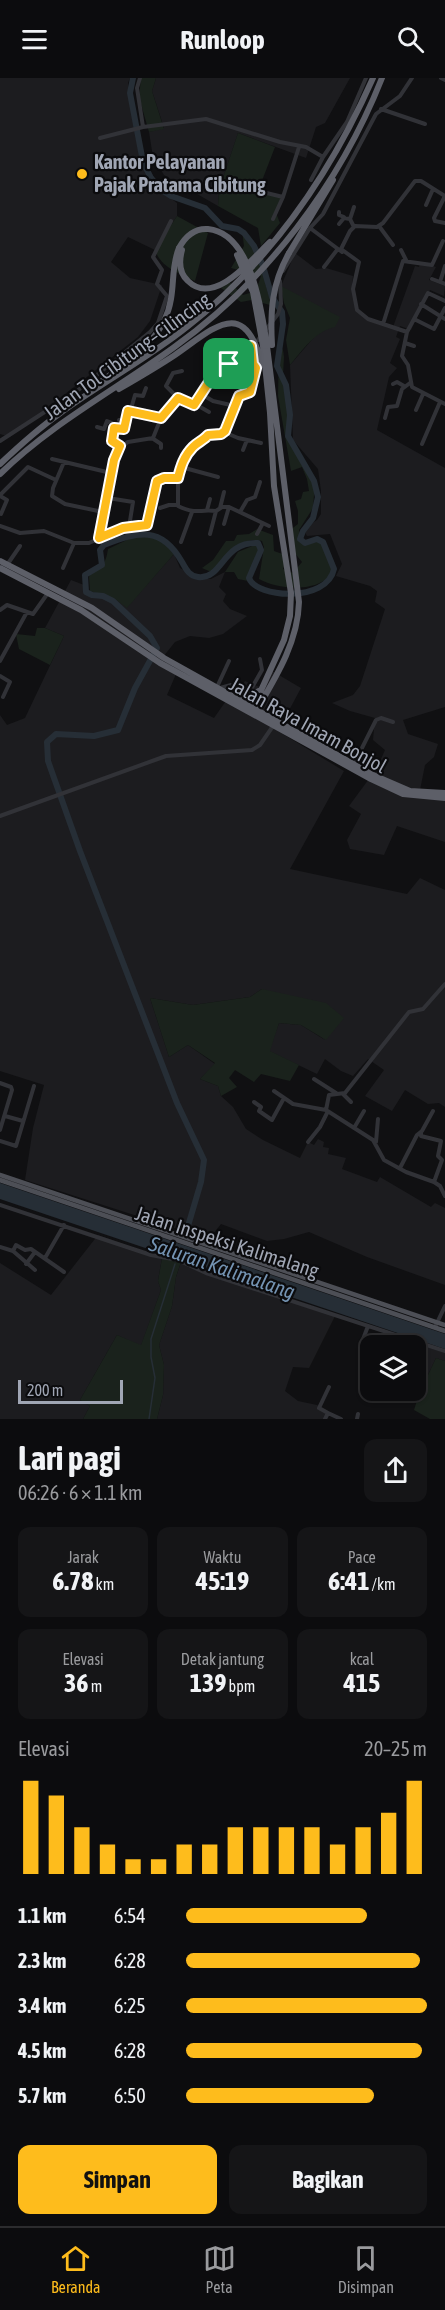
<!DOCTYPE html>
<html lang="id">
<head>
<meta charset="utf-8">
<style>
  :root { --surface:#0c0c0e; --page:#151517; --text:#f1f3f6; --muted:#9a9b9e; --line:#2c2c2e; --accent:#febc1c }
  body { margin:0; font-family:"Asap Condensed",sans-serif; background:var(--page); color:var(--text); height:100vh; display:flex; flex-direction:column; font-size:22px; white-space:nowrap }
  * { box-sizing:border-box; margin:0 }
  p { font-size:20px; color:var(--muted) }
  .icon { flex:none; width:33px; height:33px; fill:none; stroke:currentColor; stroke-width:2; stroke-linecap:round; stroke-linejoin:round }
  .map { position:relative; height:1341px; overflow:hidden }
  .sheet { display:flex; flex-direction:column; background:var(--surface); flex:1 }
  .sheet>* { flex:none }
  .tools { position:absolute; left:360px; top:1257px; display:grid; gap:12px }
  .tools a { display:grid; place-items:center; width:66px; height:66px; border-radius:12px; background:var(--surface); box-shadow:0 2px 4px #0004,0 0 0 2px var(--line); font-size:30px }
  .scale { position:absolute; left:18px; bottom:15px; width:105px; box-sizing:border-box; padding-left:6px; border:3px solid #a0a6b4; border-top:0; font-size:16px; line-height:21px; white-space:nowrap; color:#a0a6b4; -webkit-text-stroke:4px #0b0b0d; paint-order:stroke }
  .pin { position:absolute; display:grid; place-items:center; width:51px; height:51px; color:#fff; margin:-26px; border-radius:12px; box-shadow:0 3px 9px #0006 }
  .round { display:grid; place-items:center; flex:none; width:63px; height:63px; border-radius:12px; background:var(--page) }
  .summary { display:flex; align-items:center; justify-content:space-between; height:102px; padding:0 18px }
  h1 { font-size:33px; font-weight:700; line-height:45px }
  .stats { display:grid; grid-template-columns:repeat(3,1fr); gap:9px; height:102px; padding:6px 18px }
  .stats div { display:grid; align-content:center; border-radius:12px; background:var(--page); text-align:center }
  .stats b { font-size:26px; font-weight:700 }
  .stats small { font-size:16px; font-weight:400 }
  .stats p { font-size:16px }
  .chart { height:168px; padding:12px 18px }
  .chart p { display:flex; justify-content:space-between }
  .chart svg { width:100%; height:108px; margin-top:6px; stroke:var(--accent); stroke-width:6 }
  .action { display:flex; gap:12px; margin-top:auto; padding:12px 18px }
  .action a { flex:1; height:69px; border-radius:12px; background:var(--accent); color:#111; font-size:24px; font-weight:700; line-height:69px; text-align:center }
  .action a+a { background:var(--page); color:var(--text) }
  ul { padding:0 18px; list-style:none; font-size:20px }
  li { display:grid; grid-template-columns:96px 72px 1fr; align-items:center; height:45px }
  li i { height:15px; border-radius:8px; background:var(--accent) }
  header { display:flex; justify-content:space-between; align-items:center; height:78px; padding:0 18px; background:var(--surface); font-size:27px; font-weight:700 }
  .menu { display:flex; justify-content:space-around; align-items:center; height:84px; border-top:2px solid var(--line); background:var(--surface); font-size:16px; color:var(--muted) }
  .menu a { display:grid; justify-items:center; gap:3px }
  .menu .active { color:var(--accent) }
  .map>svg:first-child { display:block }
  .built { fill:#1c1c1f }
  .green { fill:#1a221c }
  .water { fill:#262e36 }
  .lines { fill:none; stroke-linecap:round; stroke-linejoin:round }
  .stream { stroke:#262e36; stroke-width:1.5 }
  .river { stroke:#262e36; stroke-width:6 }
  .minor { stroke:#313237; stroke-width:4 }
  .major { stroke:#4d4f56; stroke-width:4.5 }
  .highway { stroke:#5d5f68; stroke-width:6 }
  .highway-bridge { stroke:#5d5f68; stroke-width:6 }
  .route-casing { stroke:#fff; stroke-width:12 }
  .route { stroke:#febc1c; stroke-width:8 }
  .poi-dot { fill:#febc1c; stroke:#0b0b0d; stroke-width:2 }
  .labels { text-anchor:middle; stroke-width:4.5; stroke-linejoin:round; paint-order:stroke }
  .poi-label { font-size:20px; font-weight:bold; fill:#a0a6b4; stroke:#0b0b0d; text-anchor:start }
  .street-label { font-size:20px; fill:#a0a6b4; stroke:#0b0b0d }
  .water-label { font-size:21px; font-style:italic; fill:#7493b2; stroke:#0b0b0d }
</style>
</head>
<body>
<header><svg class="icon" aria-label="menu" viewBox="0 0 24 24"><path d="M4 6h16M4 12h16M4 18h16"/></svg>Runloop<svg class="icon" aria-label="search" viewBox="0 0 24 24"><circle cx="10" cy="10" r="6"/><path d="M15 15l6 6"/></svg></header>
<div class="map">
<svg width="445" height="1341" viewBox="0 0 445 1341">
  <rect width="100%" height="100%" fill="#101012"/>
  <path class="built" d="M0 0H130L128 5 140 83 157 110 177 125V138L155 172 128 159 111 184 130 200 162 207 150 243 138 259 10 359 0 356Z
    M156 0H350L325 45 316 49 306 80 238 55 219 112 218 128 164 97 153 79 149 54 164 50 152 13Z
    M295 175 316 191 326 190 353 198 352 207 356 232 361 237 393 249 415 188 419 189 420 184 436 189 429 202 445 208 444 218 430 212 411 252 400 248 396 259 400 261 390 285 397 290 389 299 377 352 445 390V629L403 642 408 656 438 666 434 679 425 687 419 717 445 720V764L397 748 384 777 350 771 347 762 361 736 349 728 377 690 385 672 373 662 375 640 350 633 332 625 353 617 360 608 385 531 375 524 377 513 370 508 336 498 342 486 330 456 307 458 305 454 309 447 317 442 321 436V413L318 391 293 362 290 287 315 258 324 252 281 208Z
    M174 476 180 490 201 501H211L225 494 219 509 226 516 223 523 230 531 247 538 223 556 209 560 190 558 175 564 159 584 176 596 167 617 214 640 228 620 234 622 245 603 262 610 272 593 301 610 278 653 344 693 290 791 407 816 420 800 445 812V1029L439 1025 428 1026 405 1012 392 1033 365 1018 384 992 368 981 353 998 341 993 325 981 317 996 269 973 279 945 301 947 325 962 262 911 250 919 193 927 150 920 169 979 188 967 215 986 200 1001 218 1008 221 1018 233 1029 246 1051 263 1062 300 1080 308 1064 314 1067 318 1061 324 1064 323 1069 329 1070 328 1076 346 1080 342 1091 377 1104 380 1099 431 1129 435 1125 445 1130V1207L367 1179 309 1154 284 1161 267 1163 221 1146 209 1161 25 1102 33 1050 44 1007 0 993V637L7 647 25 640 64 558 45 550 71 502 84 507 90 513 116 521 127 529Z
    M98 1157 162 1180 158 1203 161 1212 141 1268 117 1257 80 1322 90 1328 83 1341H0V1185L51 1217Z
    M181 1184 335 1238 309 1290 293 1289 285 1313 298 1323 317 1327 328 1334 324 1341H157L163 1317 164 1287 159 1267 172 1228 176 1199Z
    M418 1266 445 1275V1283L436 1280 427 1299 416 1292V1272Z"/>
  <path class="green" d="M141 0H156L152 13 164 51 149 54 139 19Z
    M238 55 275 69 258 113 284 119 276 135 280 145 261 168 258 150 218 128 219 112Z
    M177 138 208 155 195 203C179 195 161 190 155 172Z
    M242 152C250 161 257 169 260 180 267 200 262 212 277 229L252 222 241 224 221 210 226 201 243 217 256 213 261 198 231 190 244 168Z
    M281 208 340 239 335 249C314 254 303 272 290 287L286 262 290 240 284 225Z
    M279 268 283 272 284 279 283 297 288 331 286 357 292 368 308 387 315 405 313 430 299 452 302 464 308 466 320 463 327 468 335 486C330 516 280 513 259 501L264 469 262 463C237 456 230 486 211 494L202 490 213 482 226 463H234L237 457 249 456 257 451 273 457 274 473 288 478 283 491 293 495 302 484 290 469 289 453 298 446V433L295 423 301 421 303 414 309 413 307 401 302 389 291 393 278 318Z
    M148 458 162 461 174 476 127 530 115 521 90 513 89 499 91 493C104 488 106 484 108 471L131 460Z
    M257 466 260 470 248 503 238 501 234 494H225L238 474Z
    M37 550H45L64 558 50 587 19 571 16 556 35 558Z
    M262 911 326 925 344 940 326 962 301 947 279 945 270 973 299 987 290 1003 261 996 254 1004 235 992 229 1000 237 1009 221 1018 218 1008 200 1001 215 985 188 967 169 979 150 920 193 927 250 919Z
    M162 1180 181 1184 176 1199 172 1228 159 1267 164 1287 163 1317 157 1341H83L90 1328 80 1322 117 1257 141 1267 161 1212 158 1203Z
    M436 1280 445 1283V1341H430L414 1332 419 1316Z"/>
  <path class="water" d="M0 1105 445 1256V1271L0 1121Z"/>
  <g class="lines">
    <path class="stream" d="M186 1155 188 1148
      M149 1341 155 1300 151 1279V1261L175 1186"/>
    <path class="river" d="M133 0 130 15 143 84 151 100 160 111 171 118 205 130 222 148 238 151 244 155 254 168 263 188 272 219 282 234 283 246 277 288 286 307 290 337 288 358 314 403 318 419 313 440 303 453 300 461 305 465 317 461 323 464 334 491C327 525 256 520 249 500L261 472 258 465C222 463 223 502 198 499 189 498 186 491 182 484 161 447 138 454 104 467L100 472 102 487 85 497 86 514 92 517 103 518 113 523 150 558 157 570 135 610 118 652 94 658 56 656 47 664 48 683 80 773 177 1025 204 1082 201 1104 188 1148"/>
    <path class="minor" d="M140 0 137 10 143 49
      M441 0 445 2
      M381 31 425 46
      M100 60 143 49 206 41 280 64 306 69 323 79
      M311 102 323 79 347 44 366 0
      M254 112 283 119
      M445 118 421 103H415L383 145 377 149 355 148 350 153 341 171 359 184 353 211 357 232 368 241 407 254 402 278 408 287 412 309 445 326
      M445 118 434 140 435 143 445 145
      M426 127 433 111
      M339 134V137L344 139
      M273 141 283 119 299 69
      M339 146 344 140 350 141
      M379 148 393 167
      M354 149 350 141 354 129
      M401 172 406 182
      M342 174 310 150 323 136 376 36 400 18 412 0
      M324 189 337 172
      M283 193 310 150
      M432 201 445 206
      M440 204 445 188
      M421 226 445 241
      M414 241 434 251 445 230
      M383 246 403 183 432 187 443 163
      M407 254 428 215 445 223
      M258 262 278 236 281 226 280 203
      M405 265 414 268
      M224 266 221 282 224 289
      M208 272 221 282
      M182 293 173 295 166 308 178 320 194 327 213 298 252 267
      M393 306 397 304 404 308
      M146 310 143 318 135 317 130 334 161 340
      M201 316 213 323 235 328
      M195 326 209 334
      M416 332 423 316
      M385 340 388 329 397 328 402 311 410 305
      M119 342 130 344
      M125 343 128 333 130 334
      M97 349 104 351 107 343 112 345V363L120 368
      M114 350 124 351 126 344
      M224 354 238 360 261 365
      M152 360 161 366V370
      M0 363 77 313 150 254 158 245 167 218 157 206 162 192 153 179 171 143
      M422 366 440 324
      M243 372 247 362
      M52 381 111 395
      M64 384 53 410 52 418 65 426 103 434
      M181 389 218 399
      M178 400V428C197 437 198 431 216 433L222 429H229L269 448
      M0 417 28 389 56 402
      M0 418 7 422 1 436
      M108 420 133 424 129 449
      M160 430 169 427H177
      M220 430 224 414
      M207 432 210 421
      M240 434 247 422 255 419 260 404
      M224 446 229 429
      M0 448 20 455 44 453 74 465H89L98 461 116 372 128 364 153 360 161 340 178 320
      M210 456 216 433
      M257 456 263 445
      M99 460 123 450 147 447 157 403 161 400H178C184 380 191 369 207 358 213 354 219 357 225 353L239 318 250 314 256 290 253 286 251 268
      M181 464 192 434
      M7 487 20 468
      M63 490 74 465
      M0 532 7 527 33 536 48 515
      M0 583 27 534
      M0 598 10 604 3 619
      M217 609 229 583
      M220 610 231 607 243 613H250L262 592 260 581
      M354 686 376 642 381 640 393 644
      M0 738 166 678 252 672 260 667 273 648
      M445 906 423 931 409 934 345 1015 329 1017 326 1032 373 1062 384 1082 406 1094 434 1104 440 1108 445 1118
      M314 1001 336 1015
      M0 1005 11 1009 12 1012 0 1052
      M274 1013 293 1026 326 1032
      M343 1016 351 1024
      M254 1024 261 1029 259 1033 272 1042 284 1020
      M5 1038 23 1043
      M354 1050 364 1033
      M421 1054V1058L441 1063 438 1078 442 1082 434 1104
      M0 1063 16 1068 34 1008
      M308 1064 320 1049 327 1035
      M376 1064 378 1041
      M400 1090 417 1057 422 1053 433 1033
      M0 1127 151 1177 178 1182 206 1195 445 1273
      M0 1169 13 1173 35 1192
      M13 1173 16 1167 25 1172 31 1171 64 1194
      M45 1180 64 1147
      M26 1186 35 1174
      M435 1249 445 1228
      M362 1264 368 1248
      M328 1335 319 1330 329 1309
      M325 1341 328 1335 341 1341
      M357 1341 358 1336"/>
    <path class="major" d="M0 1097 445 1247
      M0 1102 445 1253"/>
    <path class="highway" d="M182 172C179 183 179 195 188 203 214 229 252 181 270 164
      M289 175 333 102
      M98 306C130 281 164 263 171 221 174 204 172 186 179 170
      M119 311C138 300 157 289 175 277 214 250 245 217 262 287
      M0 386C19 368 38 351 59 336 101 305 147 281 187 249 271 183 330 97 373 0
      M0 396C51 346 115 312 173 270 266 204 340 106 382 0
      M0 483 92 530 164 580 373 697 410 713 445 715
      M0 490 81 532 160 585 371 701 403 716 445 720
      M239 618 248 619 259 613
      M253 630 284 562 290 538 291 515 274 408 270 335 263 268
      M256 633C276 599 298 564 299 524L267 268"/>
    <path class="highway-bridge" d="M179 170C185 159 194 150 208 151 252 155 262 235 267 268
      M237 177 253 214 263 268
      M272 267C270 233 272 205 289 175"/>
  </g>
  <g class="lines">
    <g class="route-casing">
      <path id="route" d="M251 268 253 286 256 290 250 314 239 318 225 353 221 356 208 357C204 362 198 364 193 369 184 378 181 388 178 400H164L157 403 147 447 123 450 99 460 114 382 120 368 112 363 114 350 124 351 128 333 161 340 178 320 194 327 213 298Z"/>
    </g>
    <use href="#route" class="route"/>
  </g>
  <circle class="poi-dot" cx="82" cy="96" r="6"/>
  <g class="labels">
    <g class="poi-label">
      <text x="94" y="91">Kantor Pelayanan<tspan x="94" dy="23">Pajak Pratama Cibitung</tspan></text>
    </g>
    <g class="street-label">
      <text transform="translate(127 278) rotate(-36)" y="7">Jalan Tol Cibitung–Cilincing</text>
      <text transform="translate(308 647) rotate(29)" y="7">Jalan Raya Imam Bonjol</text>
      <text transform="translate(227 1164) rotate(18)" y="7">Jalan Inspeksi Kalimalang</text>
    </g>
    <g class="water-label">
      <text transform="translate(222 1190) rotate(19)" y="7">Saluran Kalimalang</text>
    </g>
  </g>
</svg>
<div class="tools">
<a><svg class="icon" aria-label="layers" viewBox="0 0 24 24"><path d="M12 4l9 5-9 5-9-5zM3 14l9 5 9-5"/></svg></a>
</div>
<div class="scale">200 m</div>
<div class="pin" style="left:229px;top:286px;background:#1e9e55"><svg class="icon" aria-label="arrive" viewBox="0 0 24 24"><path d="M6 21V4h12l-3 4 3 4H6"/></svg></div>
</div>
<section class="sheet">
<div class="summary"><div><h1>Lari pagi</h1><p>06:26 · 6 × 1.1 km</p></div><a class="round"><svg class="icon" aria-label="share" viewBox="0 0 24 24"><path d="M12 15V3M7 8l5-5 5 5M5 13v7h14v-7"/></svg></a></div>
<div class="stats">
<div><p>Jarak</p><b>6.78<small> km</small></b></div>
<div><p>Waktu</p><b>45:19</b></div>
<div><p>Pace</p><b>6:41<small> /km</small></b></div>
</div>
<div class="stats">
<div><p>Elevasi</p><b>36<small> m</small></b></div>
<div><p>Detak jantung</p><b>139<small> bpm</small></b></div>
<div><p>kcal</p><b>415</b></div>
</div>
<div class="chart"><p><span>Elevasi</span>20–25 m</p>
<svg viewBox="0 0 160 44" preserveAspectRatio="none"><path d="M5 44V6M15 44V12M25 44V25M35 44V32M45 44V38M55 44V38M65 44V32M75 44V32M85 44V25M95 44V25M105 44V25M115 44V25M125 44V32M135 44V25M145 44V19M155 44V6"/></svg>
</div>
<ul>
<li><b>1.1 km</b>6:54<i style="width:75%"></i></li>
<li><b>2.3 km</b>6:28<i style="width:97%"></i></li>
<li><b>3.4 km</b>6:25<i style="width:100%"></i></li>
<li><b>4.5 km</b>6:28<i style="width:98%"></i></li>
<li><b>5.7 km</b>6:50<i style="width:78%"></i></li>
</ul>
<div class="action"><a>Simpan</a><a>Bagikan</a></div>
</section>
<nav class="menu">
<a class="active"><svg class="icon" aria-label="home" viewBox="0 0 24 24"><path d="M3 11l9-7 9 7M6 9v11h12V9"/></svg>Beranda</a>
<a><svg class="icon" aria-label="map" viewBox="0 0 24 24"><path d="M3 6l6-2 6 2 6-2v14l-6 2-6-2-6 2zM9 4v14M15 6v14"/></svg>Peta</a>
<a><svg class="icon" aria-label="saved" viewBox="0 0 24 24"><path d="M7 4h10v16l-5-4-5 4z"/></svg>Disimpan</a>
</nav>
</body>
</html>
